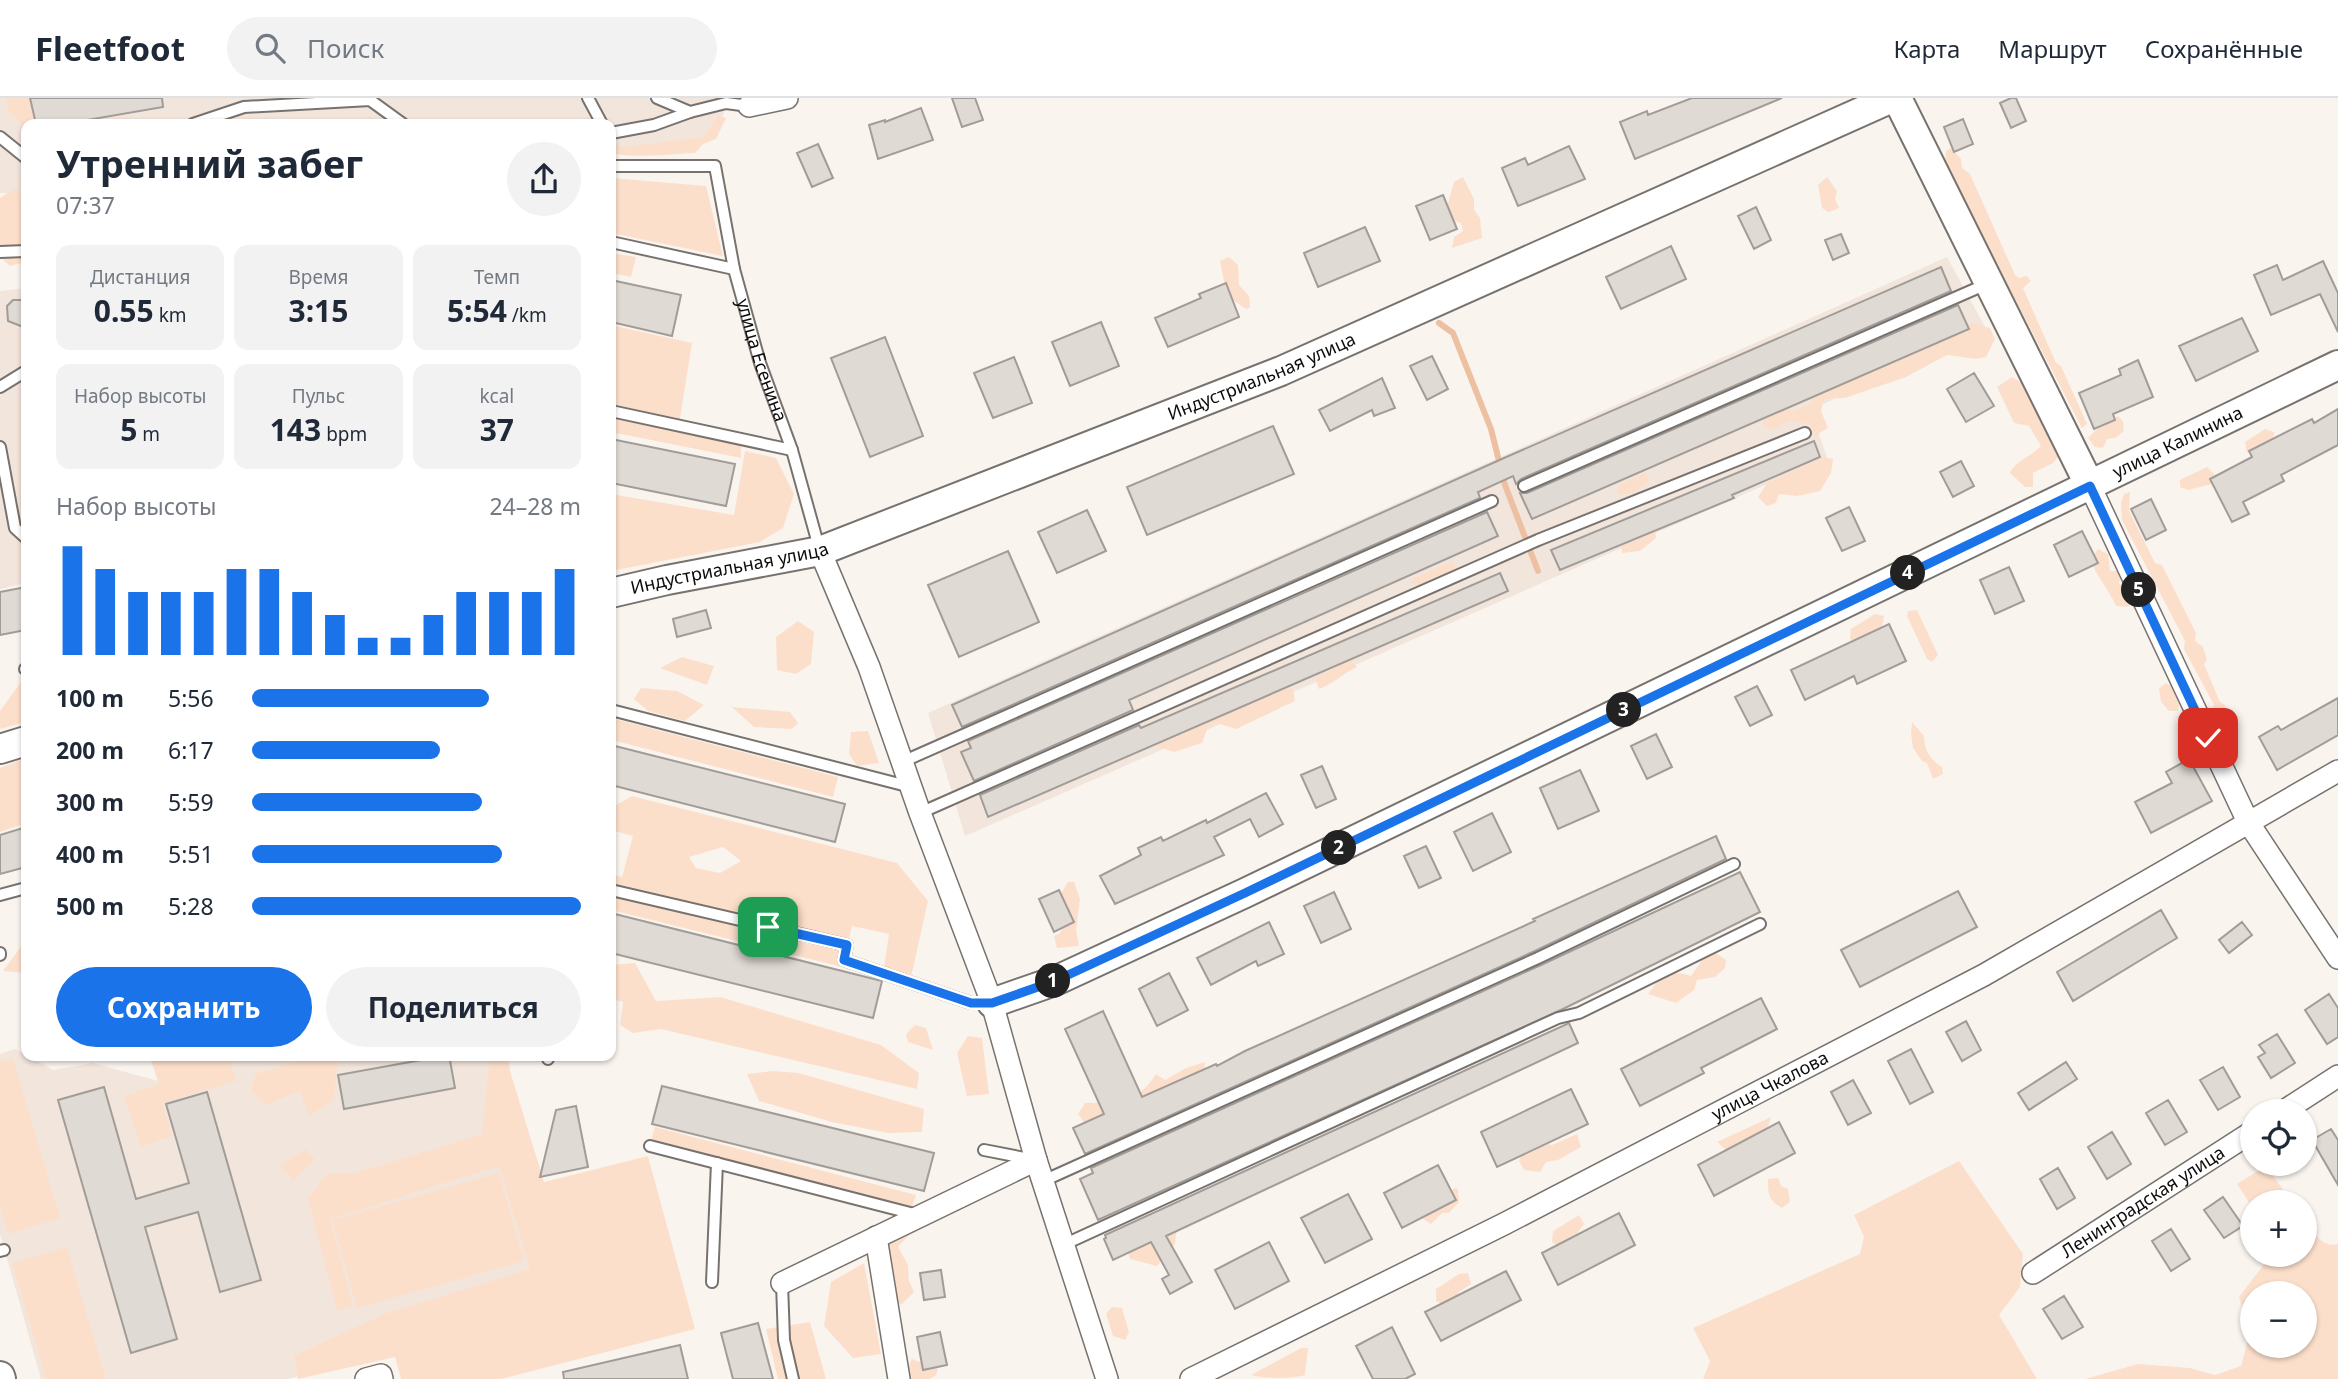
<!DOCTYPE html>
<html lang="ru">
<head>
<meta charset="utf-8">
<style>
  :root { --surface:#fff; --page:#f2f2f3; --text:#1f2937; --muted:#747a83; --line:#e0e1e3; --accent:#1a73e8 }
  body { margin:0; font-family:"Noto Sans",sans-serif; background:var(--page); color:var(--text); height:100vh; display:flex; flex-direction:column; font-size:26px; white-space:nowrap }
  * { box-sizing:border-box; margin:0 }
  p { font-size:23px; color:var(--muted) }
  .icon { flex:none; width:38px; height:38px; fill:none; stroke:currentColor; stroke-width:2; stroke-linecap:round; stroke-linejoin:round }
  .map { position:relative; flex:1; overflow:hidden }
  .drawer { position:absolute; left:21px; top:21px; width:595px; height:942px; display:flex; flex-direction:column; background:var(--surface); border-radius:14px; box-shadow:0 2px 5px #0004 }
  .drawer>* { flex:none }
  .controls { position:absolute; left:2240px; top:1001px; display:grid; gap:14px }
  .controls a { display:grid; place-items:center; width:77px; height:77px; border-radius:50%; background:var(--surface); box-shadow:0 2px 5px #0004; font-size:35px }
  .pin { position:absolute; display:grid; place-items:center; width:60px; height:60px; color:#fff; margin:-30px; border-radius:14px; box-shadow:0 4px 10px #0006 }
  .km { position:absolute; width:35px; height:35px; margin:-18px; border-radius:50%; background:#222; color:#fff; font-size:19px; line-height:35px; text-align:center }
  .round { display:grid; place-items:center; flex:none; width:74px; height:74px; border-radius:37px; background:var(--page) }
  .headline { display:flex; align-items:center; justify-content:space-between; height:119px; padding:0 35px }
  h1 { font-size:38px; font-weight:700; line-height:52px }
  .metrics { display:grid; grid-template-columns:repeat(3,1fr); gap:10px; height:119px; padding:7px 35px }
  .metrics div { display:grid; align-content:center; border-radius:14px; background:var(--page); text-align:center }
  .metrics b { font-size:30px; font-weight:700 }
  .metrics small { font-size:19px; font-weight:400 }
  .metrics p { font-size:19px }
  .chart { height:196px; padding:14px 35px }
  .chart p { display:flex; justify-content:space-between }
  .chart svg { width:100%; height:126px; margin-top:7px; stroke:var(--accent); stroke-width:6 }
  .button { display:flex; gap:14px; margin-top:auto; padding:14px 35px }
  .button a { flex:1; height:80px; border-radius:42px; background:var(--accent); color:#fff; font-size:28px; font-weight:700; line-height:80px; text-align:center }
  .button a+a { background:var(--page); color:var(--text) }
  ul { padding:0 35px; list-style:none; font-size:23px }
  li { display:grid; grid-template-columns:112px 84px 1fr; align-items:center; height:52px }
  li i { height:18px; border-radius:9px; background:var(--accent) }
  header { display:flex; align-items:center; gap:42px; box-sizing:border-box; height:98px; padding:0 35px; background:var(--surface); border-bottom:2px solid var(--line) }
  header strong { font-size:33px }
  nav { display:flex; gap:38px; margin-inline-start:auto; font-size:24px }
  .search { width:490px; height:63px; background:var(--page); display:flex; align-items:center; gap:18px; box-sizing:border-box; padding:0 24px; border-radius:38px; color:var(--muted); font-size:26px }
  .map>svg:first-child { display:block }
  .built { fill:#f2e5dc }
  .green { fill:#fcdfcb; fill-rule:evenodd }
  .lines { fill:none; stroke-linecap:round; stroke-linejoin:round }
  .stream { stroke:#ecc0a0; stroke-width:6 }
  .building { fill:#e0dad5; stroke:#a29c98; stroke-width:2 }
  .service-casing { stroke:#78726e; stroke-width:14 }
  .minor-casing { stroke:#78726e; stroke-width:24 }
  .tertiary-casing { stroke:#78726e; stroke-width:32 }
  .service { stroke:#fff; stroke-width:10 }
  .minor { stroke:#fff; stroke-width:21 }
  .tertiary { stroke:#fff; stroke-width:28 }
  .route-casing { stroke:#fff; stroke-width:14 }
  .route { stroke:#1a73e8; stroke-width:9 }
  .labels { text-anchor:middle; stroke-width:7; stroke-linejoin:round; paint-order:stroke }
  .street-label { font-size:18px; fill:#0e0c0a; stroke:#fff }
</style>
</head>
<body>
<header>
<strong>Fleetfoot</strong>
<div class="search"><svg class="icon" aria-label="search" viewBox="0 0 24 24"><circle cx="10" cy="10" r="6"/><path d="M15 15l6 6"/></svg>Поиск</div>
<nav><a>Карта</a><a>Маршрут</a><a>Сохранённые</a></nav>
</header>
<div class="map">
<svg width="2338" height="1281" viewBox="0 0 2338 1281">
  <rect width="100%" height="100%" fill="#faf4ef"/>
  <path class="built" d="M0 0H727L724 15 710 41 622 53 611 49V26H26V119L9 95H0Z
    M1947 159 1985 229 1811 312 1827 360 965 738 928 615Z
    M26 190V485L0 491V193Z
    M15 951 53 972 93 965 176 988 168 957H510L503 969 558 1204 288 1281H41L0 1136V956Z"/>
  <path class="green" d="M6 0H39V19L23 29 8 12Z
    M718 17 726 20 716 41 703 46 695 55C669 56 635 61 611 55V44L622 49 704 39Z
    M1951 50 1961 61 1962 70 1970 76 2015 177 2019 180 2027 178 2031 183 2023 190 2056 265 2061 268 2087 326 2082 330 1945 67 1946 53Z
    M1463 79 1474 101V112L1480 120 1482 140 1452 150 1454 139 1463 133 1461 125 1449 121 1446 113 1454 84Z
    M1827 79 1837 93 1835 101 1839 110 1829 114 1822 110 1818 87Z
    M611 80 706 88 723 158 611 135Z
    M17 89 22 104H26V164L10 168 0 159V100Z
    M611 155 636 159 631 179 611 175Z
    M1229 159 1238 167 1239 187 1249 198 1250 209 1246 211 1227 198 1220 163Z
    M1972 225 1990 230 1995 241 1986 259 1976 261 1947 257 1906 279 1845 300 1824 301 1821 313 1828 330 1814 338 1809 326 1790 323 1771 332 1763 326V315L1780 308 1793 313 1811 306 1815 292Z
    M611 227 692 245 680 321 741 336V360L611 334V305L614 303 611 302Z
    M2012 279 2039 295 2046 326 2059 358 2053 365 2033 375V389H2025L2010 375C2015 363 2032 358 2041 348L2029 328 2014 325 1997 289Z
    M2118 318 2123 323 2124 333 2115 340 2107 341 2103 350 2095 349 2088 340 2096 332Z
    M2265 331 2274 334 2273 345 2247 355 2245 344Z
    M745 353 776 360 794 396 783 430 760 444 611 473V396L734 417Z
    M1823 359 1833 361 1831 375 1820 393 1797 398 1779 396 1776 405 1767 408 1758 399 1767 385Z
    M2207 369 2214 376 2216 385 2188 392 2180 389V382Z
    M1645 375 1649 383 1635 394 1619 397 1616 392 1621 386Z
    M2130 394 2129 413 2155 465 2162 467 2196 535 2195 543 2203 549 2207 562 2204 566 2220 604 2225 607 2221 621 2212 614 2214 607 2184 551 2185 543 2122 422 2121 406 2124 396Z
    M1655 431 1656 440 1640 453 1622 455 1621 442Z
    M2098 451 2108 456 2110 473H2118L2121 478 2119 485 2123 491 2130 492 2132 503 2128 509 2116 508C2109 491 2095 478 2091 461Z
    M1452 463 1456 469 1452 474 1419 488 1411 485 1414 480Z
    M1917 512 1938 557 1932 564 1927 561 1907 518 1908 513Z
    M1875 516 1884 518 1881 533 1855 544 1850 541 1851 531Z
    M798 523 814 534 811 566 796 576 777 572 776 539Z
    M1347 557 1357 569C1343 575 1334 586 1319 591L1315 580 1332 572 1333 561Z
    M682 559 714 568 707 587 660 570Z
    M26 577V624L0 631V613Z
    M2166 585 2173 589 2179 606 2178 613H2169L2161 604 2159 590Z
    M641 590 677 593 704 607 685 623 648 613 634 601Z
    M1293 590 1295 603 1236 631 1217 625 1208 629 1202 645 1174 654 1158 649V640L1191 625 1203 628 1211 613 1263 596Z
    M732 609 790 614 798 625 792 631 754 629Z
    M615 621 838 679 833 699 612 642Z
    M1912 624 1924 638C1924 651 1930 662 1942 669L1943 676 1933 681 1927 665 1922 663 1913 650 1911 636Z
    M868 633 879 665 857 668 849 656 851 634Z
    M26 660V725L0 734V670Z
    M632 698 897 765 928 803 909 888 883 879 611 812V776L622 779 633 738 611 732V710ZM723 749 741 763 720 775 696 770 689 759ZM852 828 889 836 884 869 844 862Z
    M1068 784H1074L1080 801 1076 832 1079 848 1057 850 1054 838 1060 835 1066 821 1059 799Z
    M26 842V875L3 873Z
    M1714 854 1726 862 1725 870 1715 879 1697 882 1694 892 1676 905 1648 896C1660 878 1669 870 1691 878L1707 855Z
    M635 865 656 903 720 899 881 947 919 975 917 991 661 931 633 935 620 927 623 904 611 901V867Z
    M915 927 926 930 933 952 908 944 906 936Z
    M968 938 982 940 989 996 967 998 957 955Z
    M149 957H264L231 966 236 983 162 1005 172 1038 141 1049 124 998 159 986Z
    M318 957H338L334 1002 309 1018 300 993 265 1007 251 992 256 976Z
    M490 957H508L510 973 544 1084 648 1058 695 1231 501 1281H401L395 1259 298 1281 294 1258 384 1216 530 1171 499 1068 330 1121 353 1208 337 1213 308 1100 328 1075H356L482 1036Z
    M13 960 60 1120 8 1136 0 1109V964Z
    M1205 964 1204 982 1087 1028 1078 1016 1085 1005C1115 1004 1139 1005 1156 976L1165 982 1186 970Z
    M773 973 799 975 924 1011 922 1034 888 1035 832 1024 759 1003 747 976Z
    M1771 1019 1762 1047 1731 1056 1717 1044Z
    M655 1029 916 1097 912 1109 651 1042Z
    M1577 1036 1581 1049 1558 1062 1546 1064 1540 1074 1524 1072 1519 1063 1524 1052 1537 1044 1552 1047Z
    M306 1051 315 1062 293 1083 280 1067Z
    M1959 1063 2023 1156 2020 1189 1999 1217 2037 1281H1703L1710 1263 1693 1230 1860 1156 1864 1139 1854 1117Z
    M2266 1068 2292 1104H2252V1109L2237 1086Z
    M499 1075 524 1163 357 1210 332 1122Z
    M1778 1080 1781 1088 1788 1091 1790 1104 1782 1110C1768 1102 1768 1096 1768 1081Z
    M1455 1090 1458 1091 1459 1104 1449 1115H1442L1431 1126 1417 1117Z
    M1579 1117 1584 1126 1574 1140 1559 1149 1552 1144 1553 1133Z
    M2305 1122C2314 1134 2321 1150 2338 1146V1281H2085L2138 1266 2190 1270 2215 1277 2241 1268 2250 1234 2239 1199 2271 1157H2305ZM2305 1195V1248H2252V1195Z
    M1177 1128 1175 1146 1157 1168 1130 1161 1126 1149Z
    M906 1133 910 1136 898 1149 908 1167 909 1183 914 1194 901 1207 891 1200 883 1139Z
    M67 1149 106 1281H46L12 1165Z
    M864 1165 881 1256 853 1260 824 1228 831 1184Z
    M1468 1175 1471 1186 1459 1194 1451 1208H1445L1436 1203V1191L1459 1176Z
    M1112 1209 1122 1210 1129 1234 1125 1242 1113 1238 1106 1216Z
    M810 1224 826 1281H778L766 1231Z
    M1301 1250H1308L1305 1277C1293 1281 1264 1281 1251 1277Z
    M912 1261 938 1271 936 1277 930 1281H911L906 1273Z"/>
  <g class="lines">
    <path class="stream" d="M1439 225 1453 235 1491 331 1505 387 1538 473"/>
  </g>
  <path class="building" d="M30 0H162L163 9 87 22V26H36Z
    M952 0H975L983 22 962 29Z
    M1692 0H1782L1635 61 1620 24 1647 13 1648 17Z
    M2011 0H2016L2026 23 2011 30 2000 5Z
    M921 10 933 42 878 61 869 27 885 22V24Z
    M1963 21 1973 46 1954 54 1944 29Z
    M818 46 833 80 812 89 797 55Z
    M1569 48 1585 81 1518 108 1502 70 1525 60 1528 67Z
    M1443 97 1457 131 1430 142 1416 108Z
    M1756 109 1771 142 1754 151 1738 118Z
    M1365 129 1380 163 1318 189 1304 155Z
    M1841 136 1849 155 1833 162 1825 142Z
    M1671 148 1686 181 1621 211 1606 179Z
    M2323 163 2338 195V234L2320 196 2271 217 2254 177 2277 167 2283 182Z
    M1941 169 1951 193 1521 381 1516 386 1513 378 1478 394 1480 400 962 629 952 607 1504 360Z
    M611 182 681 197 672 238 611 224Z
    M1226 185 1239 219 1168 249 1155 220 1201 200 1199 196Z
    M13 202H26V230L8 223 7 208Z
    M1958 207 1969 231 1532 421 1520 395H1527Z
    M2242 220 2258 253 2196 283 2179 248Z
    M1101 224 1119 268 1070 288 1052 244Z
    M885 239 923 338 870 359 831 260Z
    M1432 258 1448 291 1427 302 1410 268Z
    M1014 259 1032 305 993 320 974 275Z
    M2138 262 2153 299 2113 316 2115 322 2094 331 2079 295 2121 277 2119 271Z
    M1974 275 1994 308 1966 324 1947 291Z
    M1382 280 1395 310 1374 318 1372 312 1330 333 1319 312Z
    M2338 311V347L2281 377 2284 383 2243 404 2249 416 2232 424 2210 381 2252 359 2249 353 2312 321 2314 325Z
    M1273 328 1294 376 1147 437 1127 389Z
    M611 341 735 366 726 408 611 385Z
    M1814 343 1820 359 1732 397 1734 400 1560 472 1551 452Z
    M1961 363 1974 388 1953 399 1940 374Z
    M2151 401 2166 432 2146 442 2131 411Z
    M1849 409 1865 443 1842 453 1826 420Z
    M1087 412 1106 453 1057 475 1038 434Z
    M1487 414 1498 438 1129 602 1133 612 974 683 961 654 971 650 968 643Z
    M2082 433 2098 465 2069 479 2054 447Z
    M1008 453 1039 524 959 559 928 487Z
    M2009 469 2024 503 1995 516 1980 482Z
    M1500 475 1508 493 988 719 980 697 1139 627 1141 630Z
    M26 489V532L0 537V494Z
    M706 512 711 530 677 539 673 521Z
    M1889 526 1906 563 1857 586 1854 578 1805 602 1791 572Z
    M1757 588 1772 617 1750 628 1735 599Z
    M2338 600V637L2277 672 2259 639 2278 628 2281 632Z
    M1656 636 1672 669 1647 681 1631 648Z
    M611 647 845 706 835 744 611 687Z
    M2189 661 2212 703 2151 735 2135 704 2172 685 2166 674Z
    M1322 668 1336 701 1316 710 1301 677Z
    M1580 672 1599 713 1558 731 1540 690Z
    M1266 695 1283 726 1259 739 1250 721 1214 739 1224 757 1115 806 1100 778 1141 757 1138 750 1161 739 1163 743 1206 722 1207 725Z
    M1492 715 1511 754 1473 773 1454 734Z
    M26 729V769L0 776V737Z
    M1716 738 1726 761 1535 853 1085 1056 1073 1030 1104 1016 1065 931 1103 913 1142 999 1216 966 1217 968 1245 953 1535 823 1533 821Z
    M1426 748 1441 780 1419 790 1404 758Z
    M1740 774 1760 814 1563 911 1098 1122 1080 1081 1093 1075 1091 1070 1541 867Z
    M1059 792 1074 824 1054 834 1039 801Z
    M1958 793 1977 829 1860 889 1841 852Z
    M1334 794 1351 831 1321 845 1304 808Z
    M2161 812 2177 840 2073 903 2057 874Z
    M611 815 882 883 873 920 611 855Z
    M1269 824 1284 856 1258 868 1256 863 1211 887 1197 860Z
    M2242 824 2252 837 2229 855 2219 842Z
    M1169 875 1188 912 1157 928 1139 891Z
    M2329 896 2338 910V939L2327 946 2305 912Z
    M1761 900 1777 931 1701 970 1704 975 1640 1008 1621 971Z
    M1966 923 1981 952 1962 963 1946 934Z
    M1569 925 1578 945 1166 1138 1192 1184 1170 1196 1162 1181 1169 1177 1151 1144 1113 1162 1104 1141 1106 1140 1105 1137Z
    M2277 936 2295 965 2271 980 2258 959 2265 955 2259 947Z
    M1911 951 1933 994 1910 1006 1888 963Z
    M449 957 455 990 344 1011 338 977Z
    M2066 964 2077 981 2029 1012 2018 995Z
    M2223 969 2240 999 2218 1012 2200 982Z
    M1853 982 1871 1015 1848 1027 1831 994Z
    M662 988 934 1055 924 1093 652 1026Z
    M104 989 136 1101 189 1085 166 1006 207 994 261 1182 220 1194 198 1114 145 1129 177 1241 131 1255 58 1002Z
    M1571 991 1588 1026 1497 1069 1481 1034Z
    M2168 1002 2187 1034 2165 1047 2146 1015Z
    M576 1008 588 1069 540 1079 556 1012Z
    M1779 1024 1795 1055 1714 1098 1698 1067Z
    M2331 1031 2338 1042V1087L2312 1042Z
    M2112 1034 2131 1066 2107 1081 2088 1049Z
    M1438 1067 1456 1102 1402 1130 1384 1095Z
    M2058 1070 2075 1100 2057 1111 2040 1081Z
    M1348 1096 1372 1141 1325 1165 1301 1120Z
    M2223 1099 2243 1128 2224 1140 2204 1112Z
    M1619 1115 1635 1147 1558 1187 1542 1155Z
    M2171 1131 2190 1161 2171 1173 2152 1143Z
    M1269 1144 1289 1183 1235 1211 1215 1172Z
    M941 1172 945 1199 924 1202 920 1175Z
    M1506 1173 1521 1202 1441 1243 1425 1214Z
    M2064 1198 2083 1229 2062 1241 2043 1211Z
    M758 1225 773 1281H733L721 1235Z
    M1392 1229 1415 1276 1405 1281H1373L1356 1248Z
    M940 1234 947 1267 923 1272 917 1239Z
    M680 1247 688 1281H564L563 1274Z"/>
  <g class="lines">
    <g class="service-casing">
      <g id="service">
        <path d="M588 0 602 26"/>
        <path d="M657 0 690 14 726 5 749 8"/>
        <path d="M193 26 244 9 370 2 403 26"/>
        <path d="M611 35 654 27 690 14"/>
        <path d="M0 39 26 60"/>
        <path id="s1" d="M611 68H715L734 171 760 265 792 352 820 453"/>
        <path d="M611 144 734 171"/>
        <path d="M0 154 26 153"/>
        <path d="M0 289 26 273"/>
        <path d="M611 313 792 352"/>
        <path d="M0 349 15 430 26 440"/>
        <path d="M1524 388 1989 185"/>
        <path d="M25 571H26"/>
        <path d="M611 612 911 689"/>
        <path d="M902 664 1492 403"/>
        <path d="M920 715 1538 442 1805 335"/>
        <path d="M611 792 847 847 844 862 971 905H992"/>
        <path d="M0 797 26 790"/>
        <path d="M0 855V857"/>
        <path d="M547 957 548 961"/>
        <path d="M650 1048 918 1117"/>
        <path d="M984 1052 1030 1061"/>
        <path d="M1043 1083 1538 860 1734 766"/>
        <path d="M1063 1147 1558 920 1579 915 1760 826"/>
        <path d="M0 1153 4 1152"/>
        <path d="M712 1184 717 1065"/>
        <path d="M782 1185 784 1242 793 1281"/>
      </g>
    </g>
    <g class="minor-casing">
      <g id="minor">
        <path d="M749 8 787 0"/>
        <path d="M2090 388 2248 724 2338 860"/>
        <path d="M820 453 869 569 920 715 992 905 1036 1062 1107 1281"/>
        <path d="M2284 1013 2338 978"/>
        <path d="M876 1139 899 1281"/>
        <path id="s2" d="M2033 1175 2252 1034"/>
        <path d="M782 1185 1036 1062"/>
        <path d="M366 1281 381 1277 382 1281"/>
        <path id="s3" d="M1191 1281 1504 1126 1984 877 2338 673"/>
      </g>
    </g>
    <g class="tertiary-casing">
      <g id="tertiary">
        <path d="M1897 0 2090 388"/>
        <path id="s4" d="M611 495 667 482 820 453 1281 273 1892 0"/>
        <path d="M0 651 26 643"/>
        <path id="s5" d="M992 905 1055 883 1245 795 2338 267"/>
        <path d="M0 1278 1 1281"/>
      </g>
    </g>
    <use href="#service" class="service"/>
    <use href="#minor" class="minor"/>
    <use href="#tertiary" class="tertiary"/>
  </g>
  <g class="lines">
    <g class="route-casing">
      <path id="route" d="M768 829 847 847 844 862 971 905H992L1055 883 1245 795 2090 388 2208 640"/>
    </g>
    <use href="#route" class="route"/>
  </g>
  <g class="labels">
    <g class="street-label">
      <text dy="6" stroke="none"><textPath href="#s1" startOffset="304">улица Есенина</textPath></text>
      <text dy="6" stroke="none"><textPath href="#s4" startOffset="688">Индустриальная улица</textPath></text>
      <text dy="6" stroke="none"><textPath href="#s5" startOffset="1312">улица Калинина</textPath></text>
      <text dy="6" stroke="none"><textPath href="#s4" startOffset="121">Индустриальная улица</textPath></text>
      <text dy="6" stroke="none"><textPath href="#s3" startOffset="649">улица Чкалова</textPath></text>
      <text dy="6" stroke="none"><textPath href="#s2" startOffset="131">Ленинградская улица</textPath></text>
    </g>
  </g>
</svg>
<div class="controls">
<a><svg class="icon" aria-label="locate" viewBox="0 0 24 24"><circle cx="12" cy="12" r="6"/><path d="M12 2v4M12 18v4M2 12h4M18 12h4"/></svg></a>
<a>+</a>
<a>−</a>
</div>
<div class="pin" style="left:768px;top:829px;background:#1e9e55"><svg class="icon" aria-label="arrive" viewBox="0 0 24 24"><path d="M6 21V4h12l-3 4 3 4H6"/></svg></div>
<div class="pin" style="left:2208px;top:640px;background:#d93025"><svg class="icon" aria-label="check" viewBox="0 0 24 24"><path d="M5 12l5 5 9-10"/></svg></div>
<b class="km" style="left:1053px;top:883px">1</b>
<b class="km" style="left:1339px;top:750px">2</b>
<b class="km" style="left:1624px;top:612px">3</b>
<b class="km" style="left:1908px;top:475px">4</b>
<b class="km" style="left:2139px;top:492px">5</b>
<section class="drawer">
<div class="headline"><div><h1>Утренний забег</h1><p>07:37</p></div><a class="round"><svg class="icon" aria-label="share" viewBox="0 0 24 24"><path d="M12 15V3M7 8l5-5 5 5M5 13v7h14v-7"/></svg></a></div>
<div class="metrics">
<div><p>Дистанция</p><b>0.55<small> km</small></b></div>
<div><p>Время</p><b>3:15</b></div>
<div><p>Темп</p><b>5:54<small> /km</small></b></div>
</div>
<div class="metrics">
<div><p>Набор высоты</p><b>5<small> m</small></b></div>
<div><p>Пульс</p><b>143<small> bpm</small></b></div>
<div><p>kcal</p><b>37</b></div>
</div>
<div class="chart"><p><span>Набор высоты</span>24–28 m</p>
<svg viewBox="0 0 160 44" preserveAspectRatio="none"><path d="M5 44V6M15 44V14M25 44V22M35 44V22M45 44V22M55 44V14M65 44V14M75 44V22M85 44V30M95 44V38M105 44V38M115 44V30M125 44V22M135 44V22M145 44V22M155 44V14"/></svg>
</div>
<ul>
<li><b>100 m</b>5:56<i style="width:72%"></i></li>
<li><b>200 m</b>6:17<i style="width:57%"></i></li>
<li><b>300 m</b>5:59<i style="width:70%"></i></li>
<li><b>400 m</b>5:51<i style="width:76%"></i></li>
<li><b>500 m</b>5:28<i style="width:100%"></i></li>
</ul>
<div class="button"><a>Сохранить</a><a>Поделиться</a></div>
</section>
</div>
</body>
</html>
